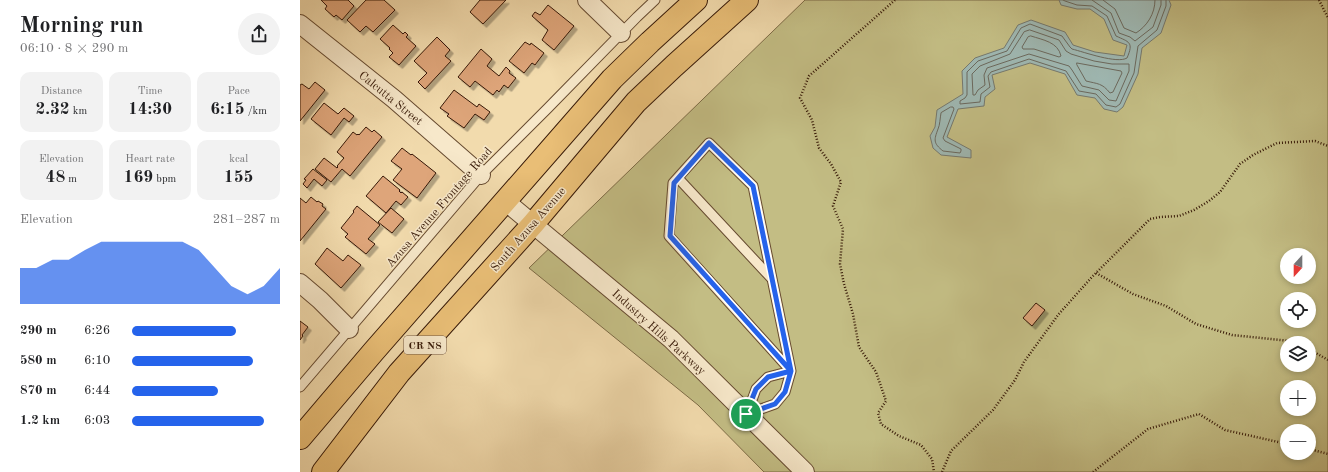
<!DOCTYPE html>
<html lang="en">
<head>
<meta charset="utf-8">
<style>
  :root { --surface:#fff; --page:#f2f2f2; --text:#202124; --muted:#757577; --accent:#2563eb }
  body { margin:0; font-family:"Old Standard TT",serif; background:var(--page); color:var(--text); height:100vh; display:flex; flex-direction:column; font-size:15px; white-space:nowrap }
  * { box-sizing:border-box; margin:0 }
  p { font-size:13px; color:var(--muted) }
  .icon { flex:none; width:22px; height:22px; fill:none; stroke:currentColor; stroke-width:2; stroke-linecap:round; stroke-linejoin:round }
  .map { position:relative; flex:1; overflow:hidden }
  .side { display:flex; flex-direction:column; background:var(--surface); width:300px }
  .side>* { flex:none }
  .needle { width:26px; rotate:201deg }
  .fabs { position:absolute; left:980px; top:248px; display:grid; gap:8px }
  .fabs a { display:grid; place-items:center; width:36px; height:36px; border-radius:50%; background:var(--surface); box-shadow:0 2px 6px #0003; font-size:20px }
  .pin { position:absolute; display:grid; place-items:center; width:34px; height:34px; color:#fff; margin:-17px; border:2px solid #fff; border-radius:50%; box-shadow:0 1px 4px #0007 }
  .round { display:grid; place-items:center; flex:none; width:42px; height:42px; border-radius:21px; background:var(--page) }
  .headline { display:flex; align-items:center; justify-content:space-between; height:68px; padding:0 20px }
  h1 { font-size:22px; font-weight:700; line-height:30px }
  .metrics { display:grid; grid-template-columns:repeat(3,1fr); gap:6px; height:68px; padding:4px 20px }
  .metrics div { display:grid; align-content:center; border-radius:10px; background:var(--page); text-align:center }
  .metrics b { font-size:17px; font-weight:700 }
  .metrics small { font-size:11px; font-weight:400 }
  .metrics p { font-size:11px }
  .chart { height:112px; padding:8px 20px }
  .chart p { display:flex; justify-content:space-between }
  .chart svg { width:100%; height:72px; margin-top:4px; fill:var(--accent); opacity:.7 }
  ul { padding:0 20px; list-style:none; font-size:13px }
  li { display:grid; grid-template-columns:64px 48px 1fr; align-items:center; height:30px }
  li i { height:10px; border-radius:5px; background:var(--accent) }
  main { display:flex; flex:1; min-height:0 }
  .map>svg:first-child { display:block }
  .green { fill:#c3bd84; stroke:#7d6b46; fill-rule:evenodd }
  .water { fill:#9fb9b4; stroke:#75796f }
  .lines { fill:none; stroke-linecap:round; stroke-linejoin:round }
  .shore { stroke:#6b695e; stroke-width:1 }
  .building { fill:#dea57a; stroke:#371907; filter:url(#shadow) }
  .lane-casing { stroke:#664a30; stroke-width:11 }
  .street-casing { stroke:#664a30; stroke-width:20 }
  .primary-casing { stroke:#371907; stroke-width:24 }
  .path { stroke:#371907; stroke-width:2.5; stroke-dasharray:1 2; stroke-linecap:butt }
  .lane { stroke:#f7e8ca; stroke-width:9 }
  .street { stroke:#f7e8ca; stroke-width:18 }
  .primary { stroke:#e9be76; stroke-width:22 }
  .route-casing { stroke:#fff; stroke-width:8 }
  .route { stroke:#2563eb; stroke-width:5 }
  .labels { text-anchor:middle; stroke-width:3; stroke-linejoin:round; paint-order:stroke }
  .shield { fill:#f7e8ca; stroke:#715742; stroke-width:1 }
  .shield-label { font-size:11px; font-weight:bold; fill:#371907 }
  .street-label { font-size:12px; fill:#371907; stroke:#f7e8ca }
</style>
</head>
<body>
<main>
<section class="side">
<div class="headline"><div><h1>Morning run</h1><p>06:10 · 8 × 290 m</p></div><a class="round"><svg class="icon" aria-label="share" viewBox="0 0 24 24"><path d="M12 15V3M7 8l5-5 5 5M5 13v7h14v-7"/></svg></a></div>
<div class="metrics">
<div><p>Distance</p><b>2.32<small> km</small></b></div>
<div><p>Time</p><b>14:30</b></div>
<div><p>Pace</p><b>6:15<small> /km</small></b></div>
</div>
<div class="metrics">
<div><p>Elevation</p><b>48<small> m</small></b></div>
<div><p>Heart rate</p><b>169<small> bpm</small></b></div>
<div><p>kcal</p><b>155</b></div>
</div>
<div class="chart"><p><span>Elevation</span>281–287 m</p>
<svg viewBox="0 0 160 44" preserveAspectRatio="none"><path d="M0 44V22L10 22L20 17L30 17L40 11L50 6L60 6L70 6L80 6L90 6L100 6L110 11L120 22L130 33L140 38L150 33L160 22V44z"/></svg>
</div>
<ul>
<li><b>290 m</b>6:26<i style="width:70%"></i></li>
<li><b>580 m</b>6:10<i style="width:82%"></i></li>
<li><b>870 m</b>6:44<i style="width:58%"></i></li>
<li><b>1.2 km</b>6:03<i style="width:89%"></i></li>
</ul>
</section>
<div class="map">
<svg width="1028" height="472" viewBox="0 0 1028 472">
  <defs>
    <filter id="shadow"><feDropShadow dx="3.5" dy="3.5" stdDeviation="0" flood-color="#0004"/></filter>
  </defs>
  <rect width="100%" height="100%" fill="#f2dbad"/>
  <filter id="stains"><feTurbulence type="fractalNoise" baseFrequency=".005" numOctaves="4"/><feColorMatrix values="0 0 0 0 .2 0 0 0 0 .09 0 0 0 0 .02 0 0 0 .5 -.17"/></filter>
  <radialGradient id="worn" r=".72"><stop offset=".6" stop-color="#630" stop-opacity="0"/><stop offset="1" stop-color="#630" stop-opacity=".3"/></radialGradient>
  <path class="green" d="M505 0H1028V472H464L398 405 229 268ZM987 255H1009V277H987ZM987 299H1009V321H987ZM987 343H1009V365H987ZM987 387H1009V409H987ZM987 431H1009V453H987Z"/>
  <path class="water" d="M759 0H869L871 5 861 33 842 48 838 74 823 107 817 112 804 109 795 98 777 95 765 74 730 63 692 75 695 89 685 97 684 106 658 109 647 137 671 150V158L641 155 633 148 630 136 635 127 637 110 663 94 662 71 675 58 704 48 718 25 731 20 765 32 773 45 795 52 824 56 827 45 813 40 804 19 790 9H777L761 5Z"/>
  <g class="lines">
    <path class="shore" d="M763 0 765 1 777 5 792 6 807 16 816 36C829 42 834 42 827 58 817 64 784 52 772 49L770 47 762 36 730 24 721 28 707 51 678 61 667 72V95L665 98 660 101V104L680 102 681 94 690 87 688 76 691 72 729 59 766 71 779 91 796 94 806 105 816 107 820 104 834 73 838 46 857 30 866 6V0
      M792 0 811 13 819 33 830 37 835 41 853 27 861 5V0
      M803 0 815 9 824 28 836 33C847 26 855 14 855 0
      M730 30 759 40 766 51 771 54 794 61 812 64H829V71L816 101 809 100 799 90 782 86 772 70 769 66 729 54 687 68 684 75 685 85 678 90 675 95H673L672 74 680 66 710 54 724 32Z
      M731 36C743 40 758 42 761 56L759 57 734 49H723L722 47 728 37Z
      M777 63 821 71 822 73 813 92 810 93C802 83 798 84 786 81L777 65Z
      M651 107H653L654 109 643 138 645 141 661 149V151L660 153 643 151C633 143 634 140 638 129 640 125 640 118 641 113Z"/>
  </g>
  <path class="building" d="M21 0H48L54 6 42 20 36 15 34 17 25 9 27 6Z
    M66 0H84L95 10 73 32 66 26 60 32 47 20Z
    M180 0H206L183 24 170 12Z
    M248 5 274 26 254 50 242 40 248 30 232 16 235 12 240 15Z
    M93 25 103 34 105 32 108 35 106 37 116 46 99 65 89 57 93 53 89 49 90 48 80 39Z
    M137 37 150 50 145 56 151 61 125 89 118 82 127 73 114 61Z
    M225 42 230 45 231 43 244 53 235 65 232 63 224 73 209 61Z
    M181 49 192 59 187 66 199 76 206 67 210 71 209 73 216 78 208 88 204 85 199 92 197 90 193 95 175 81 170 87 158 77Z
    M15 82 25 90 0 121V85L2 84 9 89Z
    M154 90 177 107 179 104 190 112 184 120 175 114 164 128 147 116 149 114 140 108Z
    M24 103 38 114 44 108 54 116 49 122 44 118 31 135 11 119Z
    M66 127 72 132 74 130 82 137 50 176 42 169 31 182 15 169 24 158 37 168 38 167 37 166 44 158 37 152 53 132 57 135 58 134 59 135Z
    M102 148 111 155 112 154 136 173 117 198 93 180 102 169 91 161Z
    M13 169 27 180 22 186 14 179 7 188 3 184 6 180 4 179Z
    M83 176 100 190 99 191 101 193 102 192 108 197 101 205 96 201 86 213 66 196Z
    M11 197 17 202 18 201 23 204 22 206 26 209 0 241V198L6 203Z
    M57 206 80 225 68 239 75 244 66 254 45 237 48 234 41 228 54 212 53 211Z
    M91 208 104 219 92 233 78 222Z
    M27 248 43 261 48 255 61 265 41 288 15 264Z
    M736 303 745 310 732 326 723 318Z
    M0 321 8 327 2 335 3 336 0 340Z"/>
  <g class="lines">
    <g class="lane-casing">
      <path id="lane" d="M409 143 453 186 491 371 369 236 373 183Z
        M378 178 472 279
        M491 371 485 392 475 404 447 414 456 389 468 377Z
        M0 387 181 175 248 108 337 17 355 0"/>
    </g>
    <g class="street-casing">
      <path id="street" d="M287 0 321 33
        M0 24 94 99 181 175
        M205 201 371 339 505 472
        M0 283 20 300 49 329"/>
    </g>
    <g class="primary-casing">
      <path id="primary" d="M0 438 74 351 312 79 350 42 396 0
        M23 472 99 373 233 224 336 102 374 66 447 0"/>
    </g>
    <path class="path" d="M595 0 509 76 500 98 512 120 519 148 531 164 541 182 533 206 543 229 540 264 544 284 553 314 559 347 576 372 586 401 578 413 581 424 599 436 621 445 632 459 634 472
      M1019 0 1028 18
      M796 273 833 294 866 306 896 324 932 335 990 341 994 343
      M1009 349 1028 360
      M1009 449 1028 454
      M642 472 651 451 693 410 715 380 724 362 758 315 791 278 850 219 860 217 879 216 894 210 909 201 920 192 940 164 953 155 977 143 1015 141 1028 146
      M793 472 848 429 899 414 925 430 987 444"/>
    <use href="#lane" class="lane"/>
    <use href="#street" class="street"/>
    <use href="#primary" class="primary"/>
  </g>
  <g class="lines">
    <g class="route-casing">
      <path id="route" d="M446 414 456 389 468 377 491 371 453 186 409 143 374 183 370 236 491 371 485 392 475 404 446 414"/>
    </g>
    <use href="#route" class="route"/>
  </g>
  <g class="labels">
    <rect class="shield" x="104" y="336" width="42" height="18" rx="3"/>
    <g class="shield-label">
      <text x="125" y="349">CR N8</text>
    </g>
    <g class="street-label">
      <text transform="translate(91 98) rotate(39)" y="4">Calcutta Street</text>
      <text transform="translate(139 207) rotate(-49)" y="4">Azusa Avenue Frontage Road</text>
      <text transform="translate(228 229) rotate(-49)" y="4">South Azusa Avenue</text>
      <text transform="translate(359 332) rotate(42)" y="4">Industry Hills Parkway</text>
    </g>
  </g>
  <rect width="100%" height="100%" filter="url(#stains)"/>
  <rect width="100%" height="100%" fill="url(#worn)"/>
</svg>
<div class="fabs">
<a><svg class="needle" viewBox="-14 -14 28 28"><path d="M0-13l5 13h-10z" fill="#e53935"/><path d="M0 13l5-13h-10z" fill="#757577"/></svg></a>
<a><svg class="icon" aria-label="locate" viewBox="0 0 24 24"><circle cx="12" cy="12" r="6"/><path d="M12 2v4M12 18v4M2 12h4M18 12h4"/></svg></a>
<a><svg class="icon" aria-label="layers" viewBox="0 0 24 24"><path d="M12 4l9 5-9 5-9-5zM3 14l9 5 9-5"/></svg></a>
<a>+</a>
<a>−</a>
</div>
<div class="pin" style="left:446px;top:414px;background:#1e9e55"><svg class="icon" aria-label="arrive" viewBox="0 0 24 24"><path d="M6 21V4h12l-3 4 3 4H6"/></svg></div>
</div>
</main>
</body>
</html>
